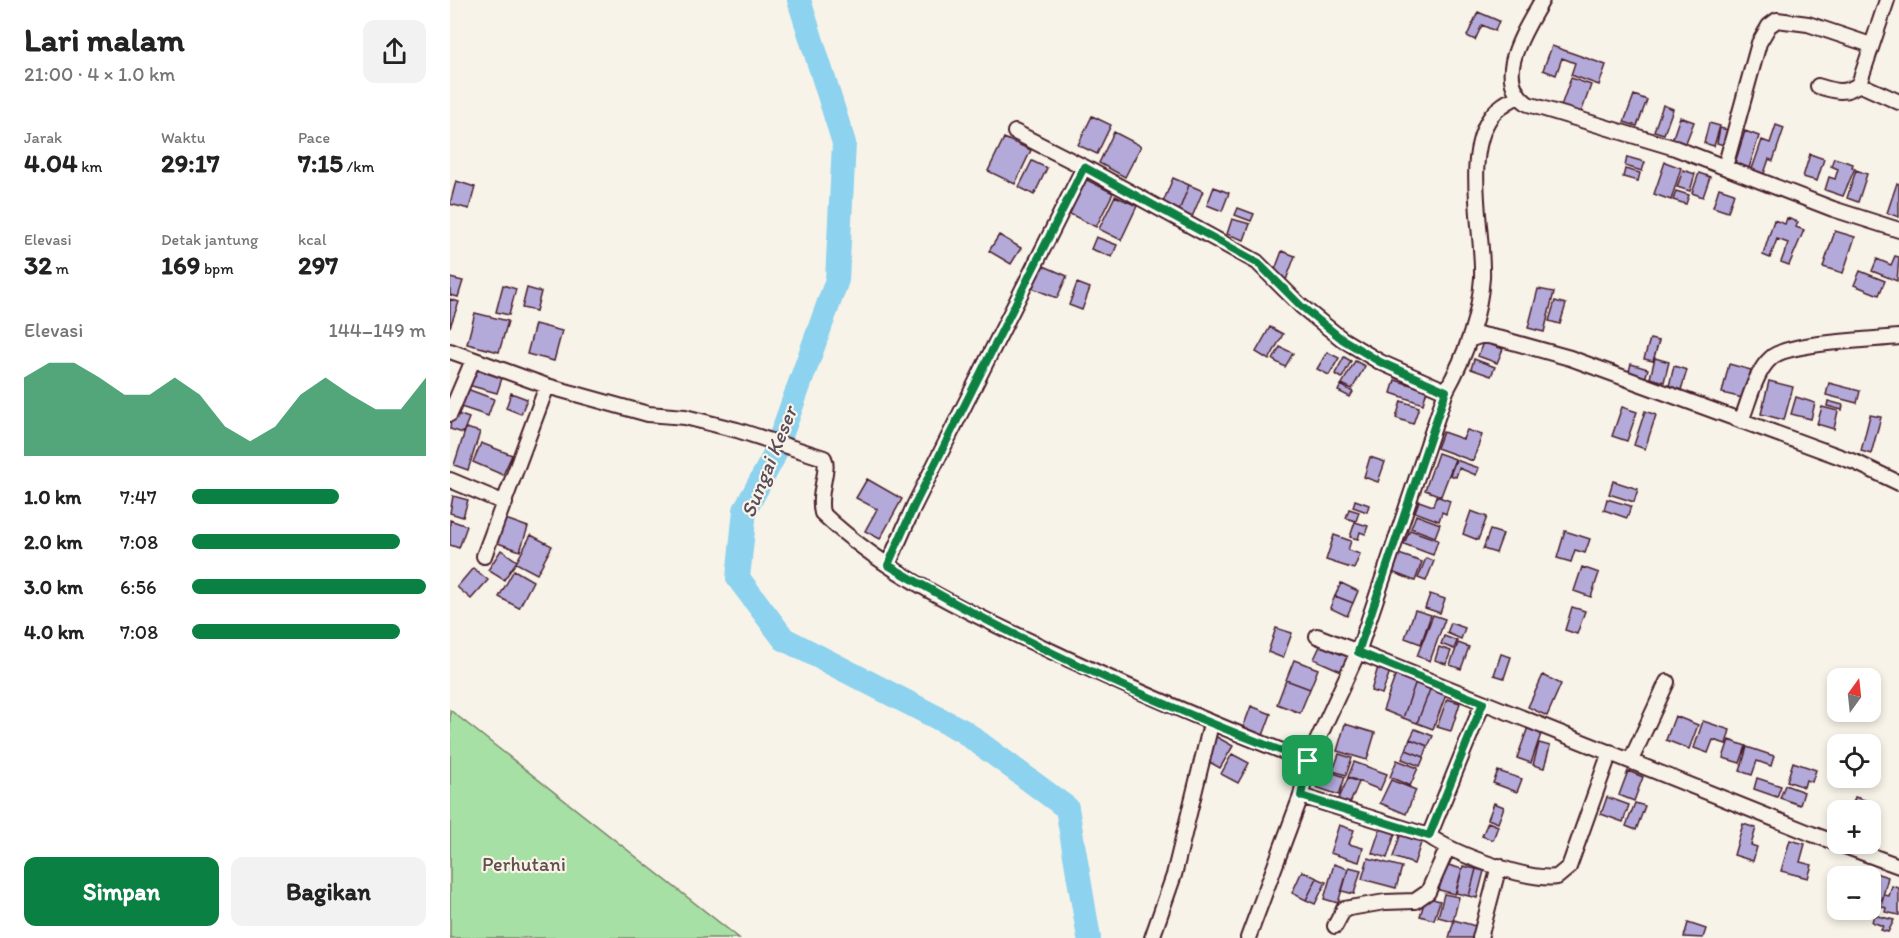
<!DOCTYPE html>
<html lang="id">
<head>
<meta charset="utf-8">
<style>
  :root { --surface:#fff; --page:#f2f2f2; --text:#222; --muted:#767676; --accent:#0b8043 }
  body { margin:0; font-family:Itim,sans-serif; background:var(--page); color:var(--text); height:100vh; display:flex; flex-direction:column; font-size:22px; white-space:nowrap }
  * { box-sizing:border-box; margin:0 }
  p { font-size:20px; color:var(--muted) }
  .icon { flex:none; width:33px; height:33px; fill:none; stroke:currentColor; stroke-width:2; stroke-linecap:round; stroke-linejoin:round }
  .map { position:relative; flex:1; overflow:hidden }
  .details { display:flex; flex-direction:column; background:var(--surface); width:450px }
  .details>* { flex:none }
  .needle { width:39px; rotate:15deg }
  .tools { position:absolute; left:1377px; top:668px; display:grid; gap:12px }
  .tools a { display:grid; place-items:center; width:54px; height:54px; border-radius:12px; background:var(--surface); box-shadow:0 3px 9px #0003; font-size:30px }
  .pin { position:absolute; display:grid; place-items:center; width:51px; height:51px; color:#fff; margin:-26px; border-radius:12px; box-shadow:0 3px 9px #0006 }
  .round { display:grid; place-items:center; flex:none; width:63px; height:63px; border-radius:12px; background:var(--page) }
  .head { display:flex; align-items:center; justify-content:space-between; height:102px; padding:0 24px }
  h1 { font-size:33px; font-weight:800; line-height:45px }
  .stats { display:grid; grid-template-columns:repeat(3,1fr); gap:9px; height:102px; padding:6px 24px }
  .stats div { display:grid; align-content:center }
  .stats b { font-size:26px; font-weight:800 }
  .stats small { font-size:16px; font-weight:400 }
  .stats p { font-size:16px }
  .chart { height:168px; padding:12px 24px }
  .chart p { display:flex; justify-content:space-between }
  .chart svg { width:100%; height:108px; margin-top:6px; fill:var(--accent); opacity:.7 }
  .cta { display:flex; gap:12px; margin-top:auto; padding:12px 24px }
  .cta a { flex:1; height:69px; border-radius:12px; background:var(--accent); color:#fff; font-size:24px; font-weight:800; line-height:69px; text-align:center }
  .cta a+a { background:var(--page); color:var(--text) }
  ul { padding:0 24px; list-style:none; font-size:20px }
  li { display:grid; grid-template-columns:96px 72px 1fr; align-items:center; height:45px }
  li i { height:15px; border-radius:8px; background:var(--accent) }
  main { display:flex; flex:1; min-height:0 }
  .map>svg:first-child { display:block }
  .green { fill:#a7e0a4; stroke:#788068; stroke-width:1.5 }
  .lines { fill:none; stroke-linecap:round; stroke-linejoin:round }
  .river { stroke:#8dd2ee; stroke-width:24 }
  .building { fill:#b3aada; stroke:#4a1f2b; stroke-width:1.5 }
  .street-casing { stroke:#4a1f2b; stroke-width:18 }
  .street { stroke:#f7f3e8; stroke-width:14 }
  .route-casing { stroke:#fff; stroke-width:12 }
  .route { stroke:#0b8043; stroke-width:8 }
  .labels { text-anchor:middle; stroke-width:4.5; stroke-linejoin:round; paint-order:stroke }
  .park-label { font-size:20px; fill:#614f49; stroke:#f7f3e8 }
  .water-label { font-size:21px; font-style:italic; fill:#5b4c5c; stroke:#f7f3e8 }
</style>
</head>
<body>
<main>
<section class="details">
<div class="head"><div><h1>Lari malam</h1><p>21:00 · 4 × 1.0 km</p></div><a class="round"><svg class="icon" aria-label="share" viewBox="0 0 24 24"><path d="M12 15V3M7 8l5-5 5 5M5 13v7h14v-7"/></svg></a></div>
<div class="stats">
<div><p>Jarak</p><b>4.04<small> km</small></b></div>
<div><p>Waktu</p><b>29:17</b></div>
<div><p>Pace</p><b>7:15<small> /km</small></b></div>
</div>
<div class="stats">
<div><p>Elevasi</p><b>32<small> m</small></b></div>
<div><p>Detak jantung</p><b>169<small> bpm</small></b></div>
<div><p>kcal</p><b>297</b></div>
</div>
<div class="chart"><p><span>Elevasi</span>144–149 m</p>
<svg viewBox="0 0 160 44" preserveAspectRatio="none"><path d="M0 44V12L10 6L20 6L30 12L40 19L50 19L60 12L70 19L80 32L90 38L100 32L110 19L120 12L130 19L140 25L150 25L160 12V44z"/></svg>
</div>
<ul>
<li><b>1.0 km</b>7:47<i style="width:63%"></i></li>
<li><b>2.0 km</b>7:08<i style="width:89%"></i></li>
<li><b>3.0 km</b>6:56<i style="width:100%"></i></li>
<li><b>4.0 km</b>7:08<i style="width:89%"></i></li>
</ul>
<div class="cta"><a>Simpan</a><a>Bagikan</a></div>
</section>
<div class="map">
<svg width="1449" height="938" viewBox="0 0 1449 938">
  <rect width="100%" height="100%" fill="#f7f3e8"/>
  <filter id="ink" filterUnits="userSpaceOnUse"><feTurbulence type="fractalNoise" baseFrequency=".0167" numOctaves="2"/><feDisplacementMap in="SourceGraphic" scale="12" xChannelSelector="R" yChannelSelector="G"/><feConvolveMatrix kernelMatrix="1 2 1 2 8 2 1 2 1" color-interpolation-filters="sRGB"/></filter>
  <g filter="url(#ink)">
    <path class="green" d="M0 710 289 938H0Z"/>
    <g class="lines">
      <path class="river" d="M349 0 394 143 387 280 323 458 295 510 288 578 334 639 513 731 617 808 639 938"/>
    </g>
    <path class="building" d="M1028 12 1049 21 1045 31 1032 25 1025 40 1017 36Z
      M1102 46 1156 65 1149 85 1121 75 1125 63 1112 58 1106 75 1093 70Z
      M1121 78 1141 85 1131 113 1111 106Z
      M1184 95 1197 100 1187 126 1174 122Z
      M1213 105 1223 109 1214 134 1204 131Z
      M642 116 661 125 647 154 628 145Z
      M1230 117 1244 122 1235 145 1222 140Z
      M1259 123 1270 126 1264 146 1254 143Z
      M1326 125 1334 128 1323 161 1319 159 1312 179 1300 175 1312 140 1320 143Z
      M1270 128 1278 130 1274 145 1267 143Z
      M1295 131 1309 136 1299 168 1285 163Z
      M664 132 691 146 675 177 649 163Z
      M554 138 581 150 565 184 538 171Z
      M1360 154 1374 159 1367 181 1353 177Z
      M1177 157 1195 162 1192 171 1175 166Z
      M1384 158 1403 164 1402 167 1405 168 1393 196 1375 190 1379 177 1385 179 1388 169 1381 166Z
      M582 161 597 168 584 195 569 187Z
      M1215 162 1231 168 1221 200 1204 194Z
      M1175 169 1190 173 1188 181 1173 177Z
      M1233 170 1245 174 1240 191 1227 187Z
      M1406 170 1417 174 1408 202 1397 198Z
      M1249 173 1260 177 1253 197 1242 193Z
      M723 178 739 185 729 211 712 205Z
      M635 179 663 193 646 227 618 213Z
      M6 181 25 187 19 209 0 204Z
      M1447 183 1449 184V217L1437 213Z
      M739 185 753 191 742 217 729 211Z
      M764 187 779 193 772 211 757 205Z
      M1269 188 1284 193 1278 212 1263 207Z
      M1226 191 1239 195 1236 204 1223 200Z
      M665 196 687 206 671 240 649 229Z
      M788 208 804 214 801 221 785 215Z
      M1337 218 1348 222 1346 227 1354 230 1339 265 1331 262 1338 243 1327 239 1320 258 1313 255 1324 220 1335 224Z
      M782 219 800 224 794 240 777 234Z
      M1385 231 1405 237 1393 273 1373 267Z
      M549 235 571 248 561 264 539 251Z
      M646 237 667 245 662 257 641 249Z
      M832 251 845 256 836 280 823 275Z
      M1445 256 1449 257 1447 281 1422 271 1427 259 1441 265Z
      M587 263 617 276 607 298 577 286Z
      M1410 271 1435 281 1429 295 1404 285Z
      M0 278 13 281 8 297 0 295Z
      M627 283 640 288 632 310 619 305Z
      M53 285 66 289 59 315 46 312Z
      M77 288 91 292 86 311 72 308Z
      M1088 289 1104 292 1094 332 1078 328Z
      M0 299 9 302 0 327Z
      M1105 301 1116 304 1110 324 1099 321Z
      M25 313 58 321 49 352 17 344Z
      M85 324 112 331 104 361 77 354Z
      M820 327 833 334 819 360 806 352Z
      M1200 339 1209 341 1203 361 1194 359Z
      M1033 342 1053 349 1047 363 1028 356Z
      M830 347 843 353 835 367 823 360Z
      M877 352 889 358 879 375 867 369Z
      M894 357 901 361 892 378 885 374Z
      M1205 358 1219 362 1214 382 1200 378Z
      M1024 359 1045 367 1041 376 1021 369Z
      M905 361 915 366 902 389 892 384Z
      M1181 364 1198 369 1194 382 1177 378Z
      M1279 364 1301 370 1293 398 1272 393Z
      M1224 366 1237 370 1231 390 1219 386Z
      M23 369 52 378 47 393 18 385Z
      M945 380 977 390 973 404 941 393Z
      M1319 381 1343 387 1334 420 1311 414Z
      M1379 383 1410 391 1407 403 1376 395Z
      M891 385 903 392 900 397 888 391Z
      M17 389 44 399 38 416 11 407Z
      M61 393 77 399 71 414 56 408Z
      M1346 397 1365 403 1361 419 1341 414Z
      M951 401 969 407 963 424 946 418Z
      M1378 401 1393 405 1392 410 1377 406Z
      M1172 407 1187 412 1177 441 1162 436Z
      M1372 407 1388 411 1384 429 1367 424Z
      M1195 411 1206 415 1195 449 1184 445Z
      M2 412 19 418 13 433 0 429Z
      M1420 415 1431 417 1421 454 1411 451Z
      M16 428 30 432 18 470 4 465Z
      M1017 430 1032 435 1023 461 987 448 993 432 1013 439Z
      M31 443 62 455 53 475 23 462Z
      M988 453 1005 459 991 496 975 490Z
      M920 457 935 462 928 482 914 477Z
      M1006 460 1029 468 1026 475 1009 468 1006 477 1000 475Z
      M417 479 452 499 430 539 415 531 427 509 406 498Z
      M1163 481 1188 489 1184 502 1159 494Z
      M3 496 18 500 13 517 0 513Z
      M986 496 1000 501 996 514 992 512 989 521 965 512 969 501 983 506Z
      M1157 499 1181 506 1177 518 1154 510Z
      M905 500 919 505 917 512 903 507Z
      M899 509 909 512 906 521 896 518Z
      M1021 511 1037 517 1028 540 1013 534Z
      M966 515 990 524 985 537 961 528Z
      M53 518 78 527 70 551 45 542Z
      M0 520 17 526 9 548 0 545Z
      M905 522 918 526 915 534 910 532 908 539 900 537Z
      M960 530 988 540 983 555 954 544Z
      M1040 530 1053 534 1046 553 1033 549Z
      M1115 531 1140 539 1135 553 1125 550 1121 562 1107 558Z
      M81 535 102 546 87 574 66 563Z
      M884 535 901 541 898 550 910 554 904 569 876 560Z
      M51 550 67 561 54 580 38 570Z
      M943 552 972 562 965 581 937 570Z
      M976 558 984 561 976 581 968 578Z
      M1132 567 1149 573 1141 597 1124 591Z
      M23 568 38 580 21 599 7 587Z
      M64 570 83 581 69 608 49 597Z
      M891 583 908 591 903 603 885 596Z
      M980 594 995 599 990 613 975 608Z
      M885 596 903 603 897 616 880 608Z
      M1122 607 1135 611 1127 634 1115 630Z
      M965 610 981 615 971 644 955 638Z
      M983 615 995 619 980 661 967 656Z
      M1001 623 1015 628 1011 639 997 633Z
      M826 628 842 633 833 658 818 652Z
      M994 636 1007 641 1004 649 991 644Z
      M1008 643 1019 647 1011 669 1000 665Z
      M871 644 898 657 891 671 864 659Z
      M989 647 1001 651 996 664 985 660Z
      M1051 654 1061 657 1054 678 1044 675Z
      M844 660 868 669 860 689 836 680Z
      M928 667 940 671 932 694 921 691Z
      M946 674 966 681 953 718 933 710Z
      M1093 675 1111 684 1097 716 1078 707Z
      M836 680 860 689 850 713 827 704Z
      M966 681 981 687 967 723 953 718Z
      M981 687 997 692 983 729 967 723Z
      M997 699 1010 703 1001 731 987 727Z
      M801 706 821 714 811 741 791 733Z
      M1225 716 1248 725 1239 749 1216 740Z
      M1253 721 1280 730 1276 744 1263 740 1258 753 1244 748Z
      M895 724 925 733 917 760 887 751Z
      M1078 727 1092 731 1081 763 1067 758Z
      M965 729 983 736 978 746 960 739Z
      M765 736 783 746 770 768 752 758Z
      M960 739 978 746 974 757 956 750Z
      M1279 740 1296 746 1290 763 1273 758Z
      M1089 743 1100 746 1094 768 1083 765Z
      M1297 747 1324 756 1321 766 1307 761 1302 775 1290 771Z
      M956 750 974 757 970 766 952 759Z
      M782 754 799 763 788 783 771 774Z
      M889 754 902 758 896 775 883 771Z
      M947 760 968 768 960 786 940 777Z
      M904 762 937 774 930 790 898 777Z
      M1343 762 1366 770 1362 782 1356 780 1354 787 1337 781Z
      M872 769 895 777 889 795 866 787Z
      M1048 771 1072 779 1067 792 1043 783Z
      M1178 771 1193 777 1184 801 1169 795Z
      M898 778 909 782 898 808 887 803Z
      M1307 778 1331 786 1327 797 1304 789Z
      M941 780 966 790 956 814 930 803Z
      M1335 785 1354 792 1350 805 1330 798Z
      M1157 797 1179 805 1173 822 1151 814Z
      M1405 797 1421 802 1418 810H1401Z
      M1044 803 1054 807 1048 823 1038 819Z
      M1185 803 1195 806 1186 830 1176 826Z
      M1038 822 1048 826 1043 840 1032 836Z
      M1293 824 1306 828 1301 845 1307 847 1303 861 1284 855Z
      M889 825 904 830 899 844 913 848 909 862 880 853Z
      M931 826 946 831 937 858 922 853Z
      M951 833 972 840 964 864 943 857Z
      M1340 840 1355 844 1350 862 1362 865 1358 878 1331 871Z
      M918 858 952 867 946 888 912 879Z
      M884 864 898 869 888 903 874 899Z
      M995 864 1012 869 1005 894 989 890Z
      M1013 866 1026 869 1019 896 1006 893Z
      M899 867 911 870 904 894 892 891Z
      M1026 869 1034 871 1027 898 1019 896Z
      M852 871 867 878 856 900 842 893Z
      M1425 873 1438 877 1432 900 1420 897Z
      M867 878 876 882 865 904 856 900Z
      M1442 886 1449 888V915L1435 912 1436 908 1431 906 1434 895 1439 896Z
      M994 894 1009 897 1003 921 988 917Z
      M976 897 990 901 984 920 970 916Z
      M1424 915 1444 920 1438 932 1431 930 1433 926 1422 922Z
      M1004 920 1029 927 1026 938H999Z
      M1238 923 1256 929 1253 938 1234 937Z"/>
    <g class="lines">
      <g class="street-casing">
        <path id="street" d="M1092 0C1076 30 1041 78 1078 104L1225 148 1383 209 1449 230
          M1409 84 1449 102
          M1368 86C1384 91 1395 95 1409 84L1437 0
          M1068 96C1059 101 1049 106 1042 115 1012 155 1034 231 1032 278 1029 319 1016 355 996 391L908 652 1362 834 1449 866
          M565 132 634 167
          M1275 167 1309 43 1319 26 1327 20 1358 24 1421 45
          M1021 339 1033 335 1052 339 1120 358 1407 463 1449 483
          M0 351 97 386 198 414 235 417 287 430 374 458C380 469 367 493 372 513 441 579 532 619 618 659 698 696 776 730 858 761
          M0 414 23 360
          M1291 421C1299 402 1305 372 1321 358 1337 342 1423 340 1449 337
          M0 480 55 503
          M34 556 97 386
          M438 565 464 506 634 167 807 262 851 306 892 339 930 362 996 391
          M1181 760 1217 682
          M851 796 979 836C1004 854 1077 881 1107 877L1119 867 1160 752
          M979 836 1033 703
          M885 926 894 909 935 902 965 901 978 892 997 849
          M702 938 724 875 761 724
          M798 938 851 796 858 761 908 652 867 636
          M1030 938 1049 866"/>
      </g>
      <use href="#street" class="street"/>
    </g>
  </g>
  <g class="lines" filter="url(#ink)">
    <g class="route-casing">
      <path id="route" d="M634 167 807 262 851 306 892 339 930 362 996 391 908 652 1033 703 979 836 851 796 858 761C714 707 570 644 438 565L464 506Z"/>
    </g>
    <use href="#route" class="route"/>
  </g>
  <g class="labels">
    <g class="park-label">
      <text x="74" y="871">Perhutani</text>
    </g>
    <g class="water-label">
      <text transform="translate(319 462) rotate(-68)" y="7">Sungai Keser</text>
    </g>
  </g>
</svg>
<div class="tools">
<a><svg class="needle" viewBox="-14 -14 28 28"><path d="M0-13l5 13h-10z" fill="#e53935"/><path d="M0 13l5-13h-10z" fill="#767676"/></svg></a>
<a><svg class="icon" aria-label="locate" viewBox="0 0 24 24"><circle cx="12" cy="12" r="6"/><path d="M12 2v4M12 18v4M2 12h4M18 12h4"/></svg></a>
<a>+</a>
<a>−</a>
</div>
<div class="pin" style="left:858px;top:761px;background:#1e9e55"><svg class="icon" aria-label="arrive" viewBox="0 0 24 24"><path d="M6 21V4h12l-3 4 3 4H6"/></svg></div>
</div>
</main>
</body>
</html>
